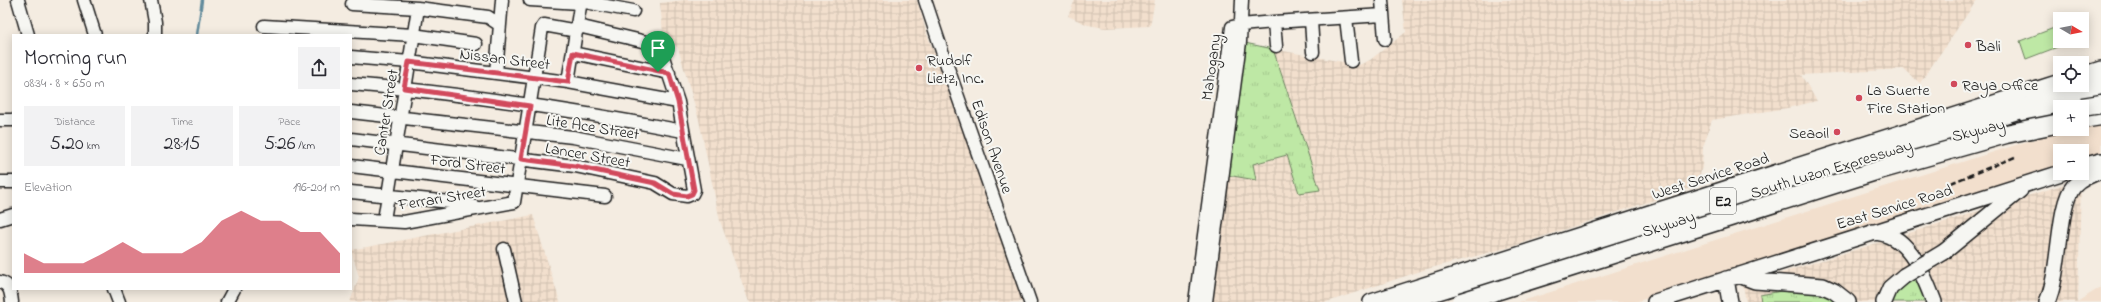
<!DOCTYPE html>
<html lang="en">
<head>
<meta charset="utf-8">
<style>
  :root { --surface:#fff; --page:#f2f2f3; --text:#2b2b33; --muted:#7c7c81; --accent:#d1495b }
  body { margin:0; font-family:"Indie Flower",sans-serif; background:var(--page); color:var(--text); height:100vh; display:flex; flex-direction:column; font-size:15px; white-space:nowrap }
  * { box-sizing:border-box; margin:0 }
  p { font-size:13px; color:var(--muted) }
  .icon { flex:none; width:22px; height:22px; fill:none; stroke:currentColor; stroke-width:2; stroke-linecap:round; stroke-linejoin:round }
  .map { position:relative; flex:1; overflow:hidden }
  .panel { position:absolute; left:12px; top:34px; width:340px; height:256px; display:flex; flex-direction:column; background:var(--surface); border-radius:0px; box-shadow:0 2px 10px #0003 }
  .panel>* { flex:none }
  .needle { width:26px; rotate:100deg }
  .controls { position:absolute; left:2053px; top:12px; display:grid; gap:8px }
  .controls a { display:grid; place-items:center; width:36px; height:36px; border-radius:0px; background:var(--surface); box-shadow:0 2px 10px #0003; font-size:20px }
  .pin { position:absolute; display:grid; place-items:center; width:34px; height:34px; color:#fff; margin:-41px -17px; border-radius:50% 50% 50% 0; rotate:-45deg; box-shadow:0 0 4px #0007 }
  .pin .icon { rotate:45deg }
  .round { display:grid; place-items:center; flex:none; width:42px; height:42px; border-radius:0px; background:var(--page) }
  .head { display:flex; align-items:center; justify-content:space-between; height:68px; padding:0 12px }
  h1 { font-size:22px; font-weight:600; line-height:30px }
  .metrics { display:grid; grid-template-columns:repeat(3,1fr); gap:6px; height:68px; padding:4px 12px }
  .metrics div { display:grid; align-content:center; border-radius:0px; background:var(--page); text-align:center }
  .metrics b { font-size:20px; font-weight:600 }
  .metrics small { font-size:11px; font-weight:400 }
  .metrics p { font-size:11px }
  .chart { height:112px; padding:8px 12px }
  .chart p { display:flex; justify-content:space-between }
  .chart svg { width:100%; height:72px; margin-top:4px; fill:var(--accent); opacity:.7 }
  .map>svg:first-child { display:block }
  .built { fill:#f2dfcd }
  .industrial { fill:url(#industrial-grid) }
  .grass { fill:url(#grass-tufts); stroke:#6d8260 }
  .pitch { fill:#bee8a5; stroke:#6d8260 }
  .lines { fill:none; stroke-linecap:round; stroke-linejoin:round }
  .stream { stroke:#628b9c; stroke-width:2.5 }
  .minor-casing { stroke:#1c1c1c; stroke-width:15 }
  .major-casing { stroke:#1c1c1c; stroke-width:18 }
  .highway-casing { stroke:#1c1c1c; stroke-width:21 }
  .minor { stroke:#f6f6f2; stroke-width:12 }
  .major { stroke:#f6f6f2; stroke-width:15 }
  .highway { stroke:#f6f6f2; stroke-width:18 }
  .rail { stroke:#1c1c1c; stroke-width:2.5; stroke-dasharray:6 3; stroke-linecap:butt }
  .major-bridge-casing { stroke:#1c1c1c; stroke-width:18; stroke-linecap:butt }
  .highway-bridge-casing { stroke:#1c1c1c; stroke-width:21; stroke-linecap:butt }
  .major-bridge { stroke:#f6f6f2; stroke-width:15 }
  .highway-bridge { stroke:#f6f6f2; stroke-width:18 }
  .route-casing { stroke:#fff; stroke-width:8 }
  .route { stroke:#d1495b; stroke-width:5 }
  .poi-dot { fill:#d1495b; stroke:#f6f6f2; stroke-width:1.5 }
  .labels { text-anchor:middle; stroke-width:4; stroke-linejoin:round; paint-order:stroke }
  .shield { fill:#f6f6f2; stroke:#5d5d5c; stroke-width:1 }
  .shield-label { font-size:15px; font-weight:bold; fill:#1c1c1c }
  .poi-label { font-size:16px; fill:#1c1c1c; stroke:#f6f6f2; text-anchor:start }
  .street-label { font-size:16px; fill:#1c1c1c; stroke:#f6f6f2 }
</style>
</head>
<body>
<div class="map">
<svg width="2101" height="302" viewBox="0 0 2101 302">
  <defs>
    <pattern id="industrial-grid" width="8" height="8" patternUnits="userSpaceOnUse"><rect width="8" height="8" fill="#f2dfcd"/><path d="M0 4h8M4 0v8" fill="none" stroke="#cfbfaf"/></pattern>
    <pattern id="grass-tufts" width="24" height="20" patternUnits="userSpaceOnUse"><rect width="24" height="20" fill="#bee8a5"/><path d="M3 7l-1-3M5 7V3M7 7l1-3M15 17l-1-3M17 17v-4M19 17l1-3" fill="none" stroke="#a3c68d"/></pattern>
  </defs>
  <rect width="100%" height="100%" fill="#f4ece1"/>
  <filter id="ink" filterUnits="userSpaceOnUse"><feTurbulence type="fractalNoise" baseFrequency=".025" numOctaves="2"/><feDisplacementMap in="SourceGraphic" scale="8" xChannelSelector="R" yChannelSelector="G"/><feConvolveMatrix kernelMatrix="1 2 1 2 8 2 1 2 1" color-interpolation-filters="sRGB"/></filter>
  <g filter="url(#ink)">
    <path class="built" d="M2101 118V156L2082 162V151H2060V169L1635 302H1519L2067 129H2082V124Z
      M2101 287V302H2077Z"/>
    <path class="industrial" d="M685 0H917L927 35 951 92 1027 302H749L720 221 699 120 678 48 663 33 660 3Z
      M1075 0H1155L1150 26 1105 28 1088 25 1068 16Z
      M1402 0H1977L1920 83 1903 69 1801 75 1817 101 1787 108 1712 120 1703 147 1702 167 1697 186 1514 246 1427 269 1327 302H1209L1227 175 1256 180 1253 164 1288 155 1299 193 1273 49 1359 65 1370 60 1406 32Z
      M2081 179 2078 302H1746L1743 285Z
      M533 215 560 302H350L359 277 351 250Z"/>
    <path class="grass" d="M1245 43 1273 49 1320 190 1299 193 1287 155 1253 164 1256 180 1227 175Z
      M1917 277 1929 302H1892L1893 293Z
      M1792 289 1825 293 1835 302H1761L1760 295Z"/>
    <path class="pitch" d="M2054 28 2060 46 2026 59 2020 41Z"/>
    <g class="lines">
      <path class="stream" d="M197 35 202 0"/>
      <g class="minor-casing">
        <path id="minor" d="M18 0 28 35
          M84 0 95 35
          M151 0 155 22V35
          M530 0 580 3
          M925 0 943 54 1030 302
          M1382 0 1385 39
          M580 1 633 11
          M352 4 418 8 488 17 500 25
          M1346 18 1351 61
          M1311 20 1313 52
          M1274 22 1276 46
          M264 26 413 35 476 44
          M573 53 669 73
          M351 57 409 62 568 82 678 102
          M496 73 502 0
          M568 82 581 0
          M351 84C462 93 573 110 683 131
          M351 112 573 137 687 159
          M0 120H13
          M351 139 575 166 655 183 673 194 687 196 692 194 694 190 678 102 659 45 578 26
          M351 166 605 196
          M0 182H13
          M351 192 460 203 475 207
          M0 219 13 215
          M351 219 404 222 514 202 542 28 544 25 577 31
          M384 220 418 8
          M504 249 516 302
          M0 282C10 284 11 293 12 302
          M114 289 119 302
          M227 302 234 289
          M1195 302 1232 27 1241 25 1274 22 1383 15
          M1206 302 1240 42 1242 0"/>
      </g>
      <g class="major-casing">
        <path id="major" d="M2082 75 2101 69
          M2082 166 2101 161
          M1873 232C1909 233 1923 274 1934 302
          M1944 252 2020 190
          M1739 275 1755 281 1823 286 1834 291 1848 302
          M1726 279 1730 302
          M1371 302 2060 82
          M1655 302 2061 173
          M1884 302 1890 288 1904 276
          M2047 302C2061 272 2057 205 2074 186 2081 178 2092 174 2101 171"/>
      </g>
      <g class="highway-casing">
        <path id="highway" d="M2029 117 2060 111
          M2082 119 2101 116
          M1401 302 2101 84"/>
      </g>
      <use href="#minor" class="minor"/>
      <use href="#major" class="major"/>
      <use href="#highway" class="highway"/>
      <path class="rail" d="M1951 183 2015 157"/>
      <g class="major-bridge-casing">
        <path id="major-bridge" d="M1904 276 1944 252"/>
      </g>
      <g class="highway-bridge-casing">
        <path id="highway-bridge" d="M2082 107 2101 104
          M1461 302 1879 170 2006 134 2060 123"/>
      </g>
      <use href="#major-bridge" class="major-bridge"/>
      <use href="#highway-bridge" class="highway-bridge"/>
    </g>
  </g>
  <g class="lines" filter="url(#ink)">
    <g class="route-casing">
      <path id="route" d="M573 53 669 73 678 102 694 190 692 194 687 196 673 194 655 183 575 166 521 159 530 106 404 88 409 62 568 82Z"/>
    </g>
    <use href="#route" class="route"/>
  </g>
  <g class="poi-dot">
    <circle cx="1968" cy="45" r="4"/>
    <circle cx="919" cy="68" r="4"/>
    <circle cx="1954" cy="84" r="4"/>
    <circle cx="1859" cy="98" r="4"/>
    <circle cx="1837" cy="132" r="4"/>
  </g>
  <g class="labels">
    <rect class="shield" x="1710" y="188" width="26" height="26" rx="3"/>
    <g class="shield-label">
      <text x="1723" y="206">E2</text>
    </g>
    <g class="poi-label">
      <text x="1976" y="51">Bali</text>
      <text x="927" y="65">Rudolf<tspan x="927" dy="18">Lietz, Inc.</tspan></text>
      <text x="1962" y="90">Raya Office</text>
      <text x="1867" y="95">La Suerte<tspan x="1867" dy="18">Fire Station</tspan></text>
      <text x="1829" y="138" text-anchor="end">Seaoil</text>
    </g>
    <g class="street-label">
      <text transform="translate(505 58) rotate(7)" y="6">Nissan Street</text>
      <text transform="translate(1210 67) rotate(-82)" y="6">Mahogany</text>
      <text transform="translate(385 112) rotate(-81)" y="6">Canter Street</text>
      <text transform="translate(593 126) rotate(9)" y="6">Lite Ace Street</text>
      <text transform="translate(1978 129) rotate(-14)" y="6">Skyway</text>
      <text transform="translate(993 146) rotate(71)" y="6">Edison Avenue</text>
      <text transform="translate(588 154) rotate(10)" y="6">Lancer Street</text>
      <text transform="translate(468 163) rotate(7)" y="6">Ford Street</text>
      <text transform="translate(1831 168) rotate(-17)" y="6">South Luzon Expressway</text>
      <text transform="translate(1710 175) rotate(-18)" y="6">West Service Road</text>
      <text transform="translate(442 197) rotate(-9)" y="6">Ferrari Street</text>
      <text transform="translate(1894 206) rotate(-17)" y="6">East Service Road</text>
      <text transform="translate(1668 223) rotate(-18)" y="6">Skyway</text>
    </g>
  </g>
</svg>
<div class="controls">
<a><svg class="needle" viewBox="-14 -14 28 28"><path d="M0-13l5 13h-10z" fill="#e53935"/><path d="M0 13l5-13h-10z" fill="#7c7c81"/></svg></a>
<a><svg class="icon" aria-label="locate" viewBox="0 0 24 24"><circle cx="12" cy="12" r="6"/><path d="M12 2v4M12 18v4M2 12h4M18 12h4"/></svg></a>
<a>+</a>
<a>−</a>
</div>
<div class="pin" style="left:658px;top:72px;background:#1e9e55"><svg class="icon" aria-label="arrive" viewBox="0 0 24 24"><path d="M6 21V4h12l-3 4 3 4H6"/></svg></div>
<section class="panel">
<div class="head"><div><h1>Morning run</h1><p>08:34 · 8 × 650 m</p></div><a class="round"><svg class="icon" aria-label="share" viewBox="0 0 24 24"><path d="M12 15V3M7 8l5-5 5 5M5 13v7h14v-7"/></svg></a></div>
<div class="metrics">
<div><p>Distance</p><b>5.20<small> km</small></b></div>
<div><p>Time</p><b>28:15</b></div>
<div><p>Pace</p><b>5:26<small> /km</small></b></div>
</div>
<div class="chart"><p><span>Elevation</span>196–201 m</p>
<svg viewBox="0 0 160 44" preserveAspectRatio="none"><path d="M0 44V32L10 38L20 38L30 38L40 32L50 25L60 32L70 32L80 32L90 25L100 12L110 6L120 12L130 12L140 19L150 19L160 32V44z"/></svg>
</div>
</section>
</div>
</body>
</html>
